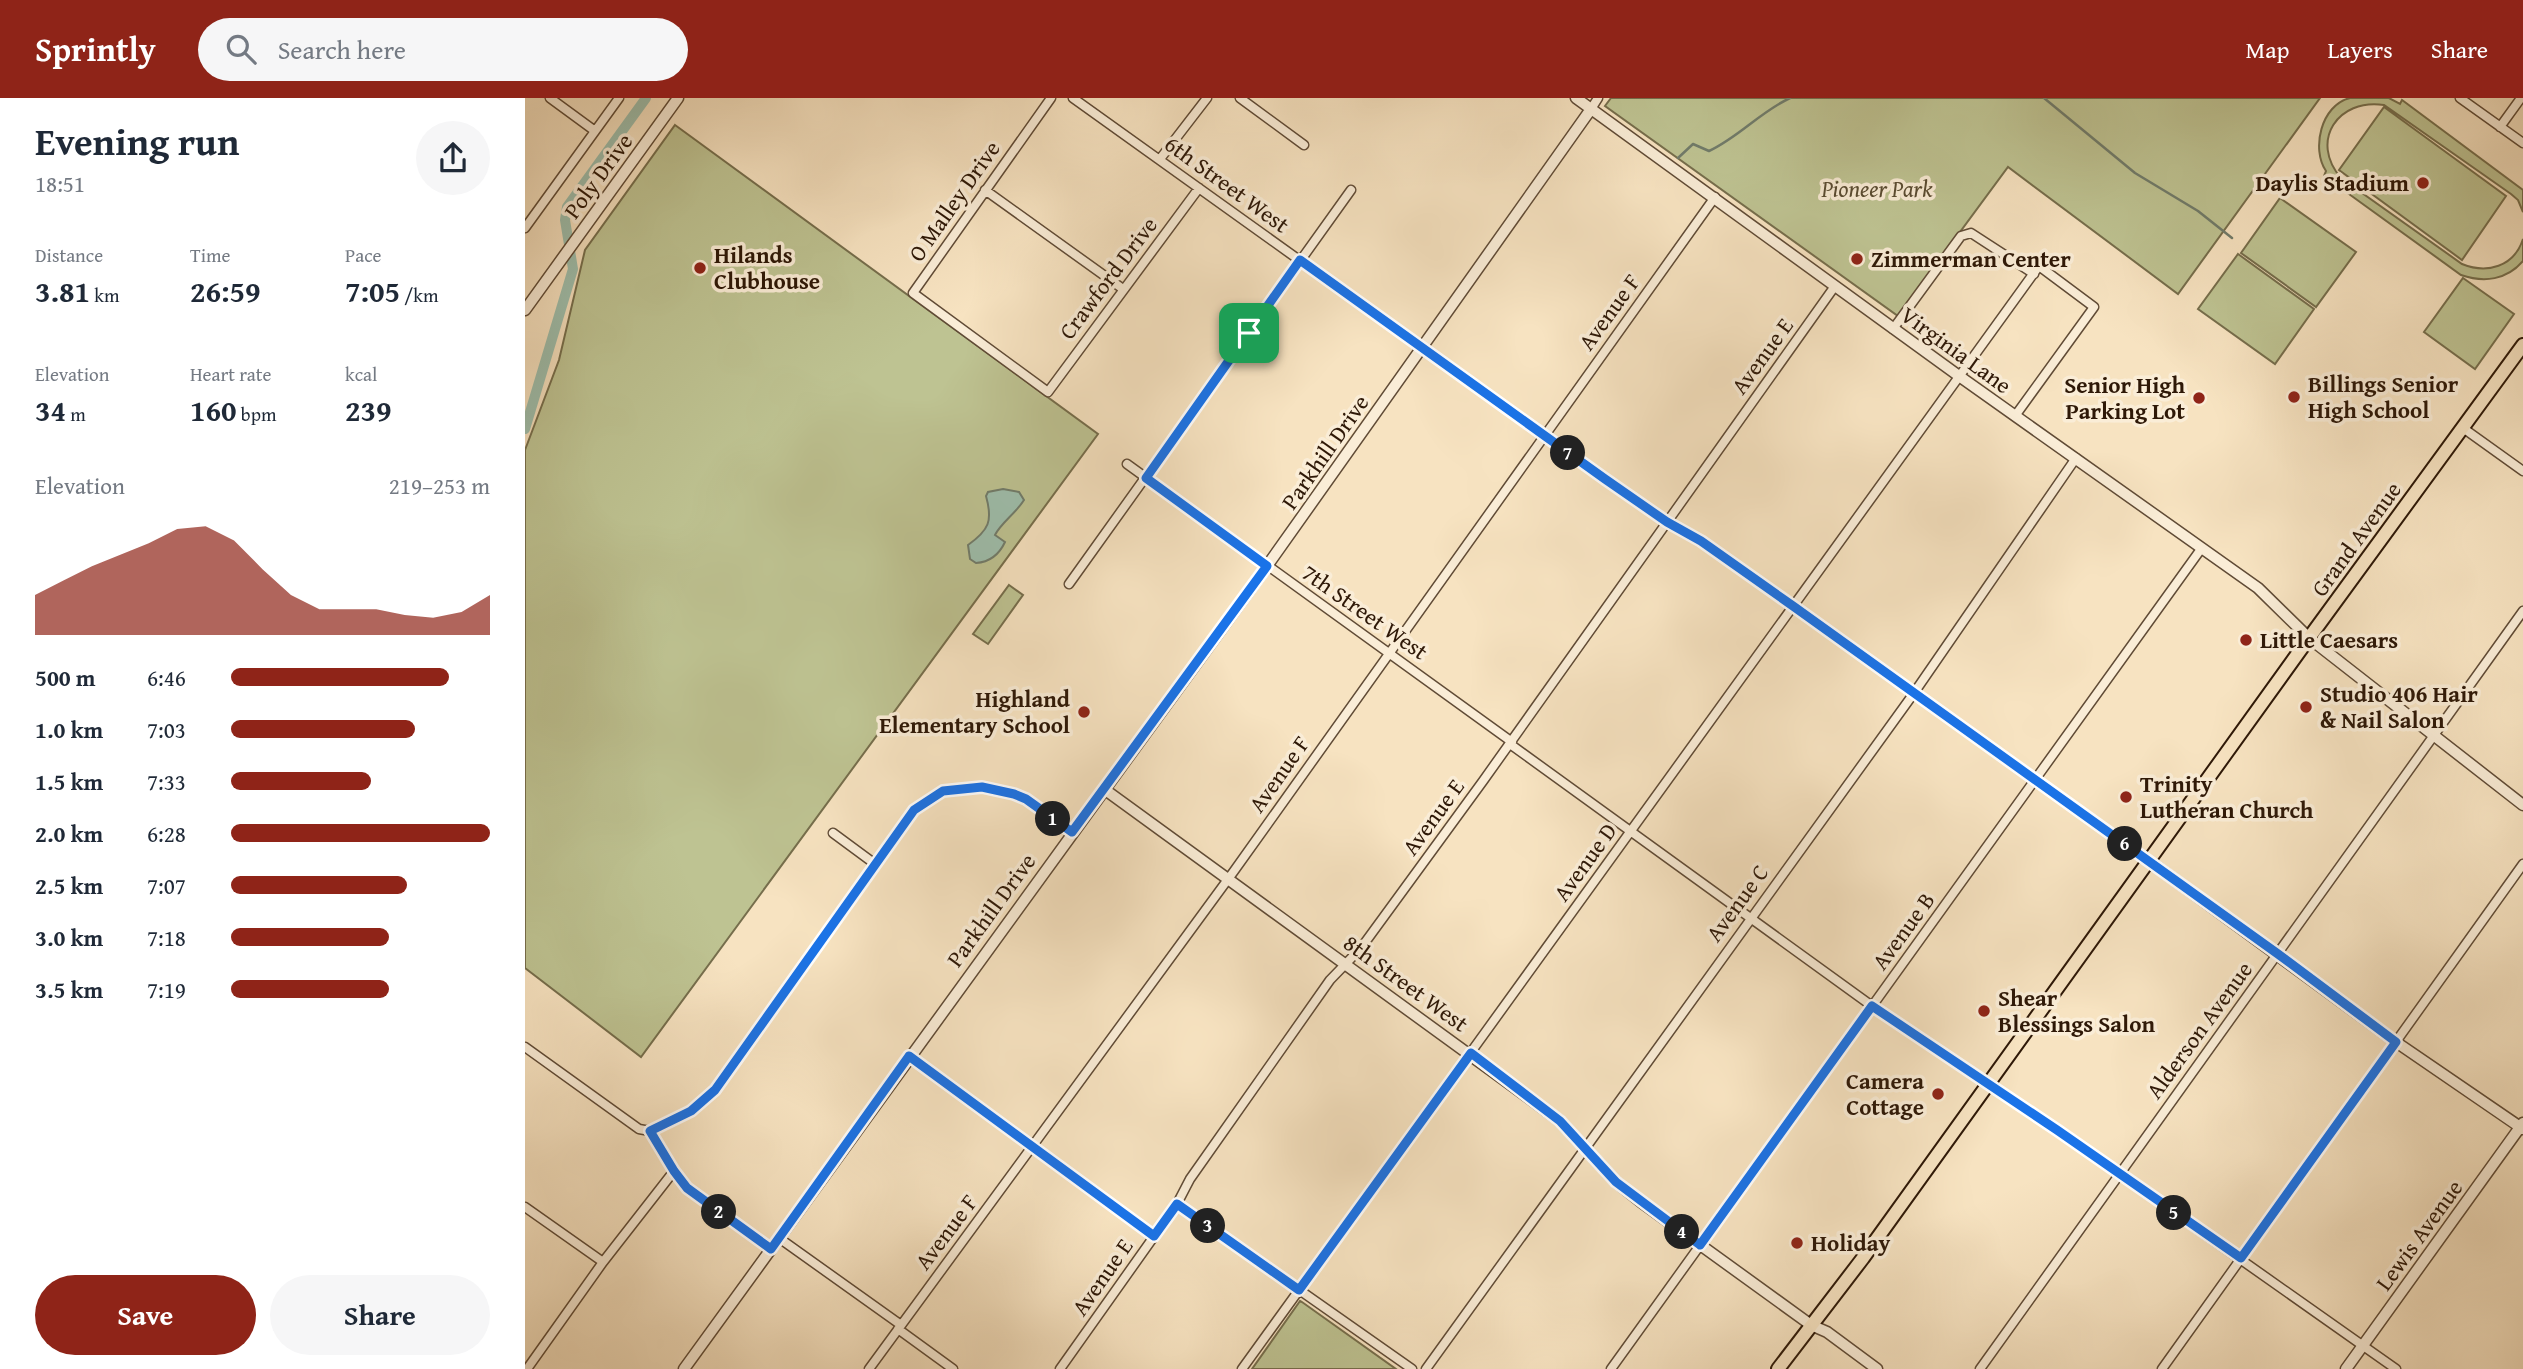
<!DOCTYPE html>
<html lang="en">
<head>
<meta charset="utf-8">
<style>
  :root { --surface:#fff; --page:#f6f6f7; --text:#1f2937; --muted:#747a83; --accent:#8f2418 }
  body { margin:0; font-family:"Gentium Book Plus",serif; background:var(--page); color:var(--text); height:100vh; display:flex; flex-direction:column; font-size:26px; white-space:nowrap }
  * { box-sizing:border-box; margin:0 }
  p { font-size:23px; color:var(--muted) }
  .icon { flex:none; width:38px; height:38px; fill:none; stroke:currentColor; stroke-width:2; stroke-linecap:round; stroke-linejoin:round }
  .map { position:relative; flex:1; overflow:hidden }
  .panel { display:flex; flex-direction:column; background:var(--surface); width:525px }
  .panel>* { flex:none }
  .pin { position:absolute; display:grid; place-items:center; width:60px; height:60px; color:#fff; margin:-30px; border-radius:14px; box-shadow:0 4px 10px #0006 }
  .km { position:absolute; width:35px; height:35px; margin:-18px; border-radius:50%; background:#222; color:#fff; font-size:19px; line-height:35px; text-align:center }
  .round { display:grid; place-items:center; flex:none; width:74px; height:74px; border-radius:37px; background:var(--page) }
  .headline { display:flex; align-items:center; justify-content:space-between; height:119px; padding:0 35px }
  h1 { font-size:38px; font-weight:800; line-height:52px }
  .metrics { display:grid; grid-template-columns:repeat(3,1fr); gap:10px; height:119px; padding:7px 35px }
  .metrics div { display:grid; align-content:center }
  .metrics b { font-size:30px; font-weight:800 }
  .metrics small { font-size:19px; font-weight:400 }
  .metrics p { font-size:19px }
  .chart { height:196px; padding:14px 35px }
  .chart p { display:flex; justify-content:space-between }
  .chart svg { width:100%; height:126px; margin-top:7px; fill:var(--accent); opacity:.7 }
  .action { display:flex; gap:14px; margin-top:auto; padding:14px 35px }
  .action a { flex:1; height:80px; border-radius:42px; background:var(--accent); color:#fff; font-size:28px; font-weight:800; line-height:80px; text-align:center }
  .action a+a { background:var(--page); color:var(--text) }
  ul { padding:0 35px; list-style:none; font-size:23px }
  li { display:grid; grid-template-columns:112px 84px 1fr; align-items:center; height:52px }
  li i { height:18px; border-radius:9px; background:var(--accent) }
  header { display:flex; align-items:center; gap:42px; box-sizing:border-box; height:98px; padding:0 35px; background:var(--accent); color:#fff }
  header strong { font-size:33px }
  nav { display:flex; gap:38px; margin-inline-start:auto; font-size:24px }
  .search { width:490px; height:63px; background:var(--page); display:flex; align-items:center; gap:18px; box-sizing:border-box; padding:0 24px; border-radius:38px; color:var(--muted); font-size:26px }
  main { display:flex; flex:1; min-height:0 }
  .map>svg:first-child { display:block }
  .green { fill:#bec392; stroke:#766e4c; stroke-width:2 }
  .water { fill:#9ebfad; stroke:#717c6b; stroke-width:2 }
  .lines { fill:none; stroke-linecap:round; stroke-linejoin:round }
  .stream { stroke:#717c6b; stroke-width:2.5 }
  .canal { stroke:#9ebfad; stroke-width:10 }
  .minor-casing { stroke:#604b36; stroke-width:11 }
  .tertiary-casing { stroke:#604b36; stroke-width:13 }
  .primary-casing { stroke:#2e1807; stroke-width:16 }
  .minor { stroke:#faedd7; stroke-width:8 }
  .tertiary { stroke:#faedd7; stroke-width:10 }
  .primary { stroke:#f7e3c1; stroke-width:12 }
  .route-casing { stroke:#fff; stroke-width:14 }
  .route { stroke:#1a73e8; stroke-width:9 }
  .poi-dot { fill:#8f2418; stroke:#faedd7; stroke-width:2.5 }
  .labels { text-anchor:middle; stroke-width:7; stroke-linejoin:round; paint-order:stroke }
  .street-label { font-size:23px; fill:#2e1807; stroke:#faedd7 }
  .poi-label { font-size:23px; font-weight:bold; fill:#2e1807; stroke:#faedd7; text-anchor:start }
  .park-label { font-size:23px; font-style:italic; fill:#594b31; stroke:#faedd7 }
</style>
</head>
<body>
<header>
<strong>Sprintly</strong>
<div class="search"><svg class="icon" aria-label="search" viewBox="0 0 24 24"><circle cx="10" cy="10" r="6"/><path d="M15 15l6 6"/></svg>Search here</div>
<nav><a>Map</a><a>Layers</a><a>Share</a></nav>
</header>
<main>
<section class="panel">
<div class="headline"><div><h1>Evening run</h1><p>18:51</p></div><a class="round"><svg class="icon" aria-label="share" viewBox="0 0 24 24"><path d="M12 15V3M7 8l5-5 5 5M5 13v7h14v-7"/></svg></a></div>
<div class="metrics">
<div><p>Distance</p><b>3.81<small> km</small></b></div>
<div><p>Time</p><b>26:59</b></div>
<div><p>Pace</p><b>7:05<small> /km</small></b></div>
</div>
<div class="metrics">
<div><p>Elevation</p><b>34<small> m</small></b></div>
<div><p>Heart rate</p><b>160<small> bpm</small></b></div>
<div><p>kcal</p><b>239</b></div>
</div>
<div class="chart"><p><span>Elevation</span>219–253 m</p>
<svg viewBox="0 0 160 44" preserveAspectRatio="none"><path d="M0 44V30L10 25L20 20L30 16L40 12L50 7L60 6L70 11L80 21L90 30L100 35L110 35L120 35L130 37L140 38L150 36L160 30V44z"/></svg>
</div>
<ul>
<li><b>500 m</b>6:46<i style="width:84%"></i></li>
<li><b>1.0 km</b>7:03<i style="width:71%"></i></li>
<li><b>1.5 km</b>7:33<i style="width:54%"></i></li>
<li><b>2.0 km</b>6:28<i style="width:100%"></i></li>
<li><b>2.5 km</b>7:07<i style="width:68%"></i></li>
<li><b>3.0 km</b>7:18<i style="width:61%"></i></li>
<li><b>3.5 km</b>7:19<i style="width:61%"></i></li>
</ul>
<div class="action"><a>Save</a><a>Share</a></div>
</section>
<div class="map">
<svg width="1998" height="1271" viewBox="0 0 1998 1271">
  <rect width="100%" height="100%" fill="#f7e3c1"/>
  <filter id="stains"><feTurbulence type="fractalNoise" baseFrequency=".00286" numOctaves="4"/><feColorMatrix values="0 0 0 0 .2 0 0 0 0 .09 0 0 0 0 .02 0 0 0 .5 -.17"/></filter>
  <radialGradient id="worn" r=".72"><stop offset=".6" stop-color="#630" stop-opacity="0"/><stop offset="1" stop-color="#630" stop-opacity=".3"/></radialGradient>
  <path class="green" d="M1086 0H1795L1653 196 1483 69 1373 218 1080 8Z
    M1864 0 1875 6 1877 2 1998 92V114L1993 102 1986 96 1859 7C1813 0 1784 43 1816 80L1937 166C1962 176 1989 169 1998 141V163C1982 182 1959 185 1936 177L1799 78 1801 73C1786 51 1796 7 1825 0 1837 0 1852 0 1864 0Z
    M1859 9 1981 98 1937 162 1814 72Z
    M150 27 573 336 116 959 0 870V352L34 262 60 152Z
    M1755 100 1831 154 1791 209 1716 155Z
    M1713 156 1789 211 1750 266 1673 211Z
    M1938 180 1989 216 1950 271 1899 234Z
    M484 487 498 497 463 546 448 536Z
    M775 1203 777 1204 871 1271H727Z"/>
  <path class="water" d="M478 391 494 394 499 402C491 415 476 425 470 437L480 444C474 457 465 464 451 465L445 461 443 447C464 432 468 423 461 398L463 394Z"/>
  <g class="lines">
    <path class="stream" d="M1519 0 1610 75 1673 113 1707 140
      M1153 60 1168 46 1184 53C1214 39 1235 14 1265 0"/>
    <path class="canal" d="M0 331 48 171 40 122 42 109 121 0"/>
    <g class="minor-casing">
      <path id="minor" d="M25 0 70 33
        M526 0 388 195 523 294 674 90
        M548 0 1080 381 1142 424 1176 443 1624 763
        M715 0 779 47
        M1935 0 1998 45
        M1066 11 1073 0
        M1975 29 1996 0
        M635 61 682 0
        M460 92 598 191
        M0 130 94 0
        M1368 231 1436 138 1446 135 1509 176
        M1938 330 1998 373
        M602 366 987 644
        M544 486 826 92
        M985 646 1347 908 1532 1032 1871 1271
        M308 735 350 766
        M0 949 114 1031 125 1033 149 1073 162 1090 246 1151
        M384 958 629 1138
        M125 1033 166 1013 190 992 389 712 418 693 457 689 489 696 501 701 547 734
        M652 1106 887 1271
        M0 1109 78 1164
        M254 1140 376 1227
        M373 1231 428 1271
        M2 1271 78 1164 149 1073
        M344 1271 709 773 1190 99
        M535 1271 652 1106 665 1081 805 882 836 850 958 683 1310 188
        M717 1271 1514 168 1569 209 1490 318
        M901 1271 1389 595 1551 360
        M1086 1271 1676 451
        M1455 1271 1998 513
        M1637 1271 1998 766"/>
    </g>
    <g class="tertiary-casing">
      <path id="tertiary" d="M1051 0 1434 278 1733 490 1784 540 1998 707
        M0 212 153 0
        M579 691 1004 1000 1035 1023 1091 1084 1116 1104 1286 1227 1302 1234 1352 1271
        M1624 763 1871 944 1998 1031
        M159 1271 742 468 1066 11
        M1821 1271 1998 1025"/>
    </g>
    <g class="primary-casing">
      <path id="primary" d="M1253 1271 1338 1160 1784 540 1998 247"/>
    </g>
    <use href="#minor" class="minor"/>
    <use href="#tertiary" class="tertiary"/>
    <use href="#primary" class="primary"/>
  </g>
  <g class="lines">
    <g class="route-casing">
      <path id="route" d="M775 162 1080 381 1142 424 1176 443 1268 508 1753 856 1871 944 1716 1160 1532 1032 1347 908 1175 1147 1091 1084 1035 1023 946 955 774 1192 652 1106 629 1138 384 958 246 1151 162 1090 149 1073 125 1033 166 1013 190 992 389 712 418 693 457 689 489 696 501 701 547 734 742 468 621 380Z"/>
    </g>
    <use href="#route" class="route"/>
  </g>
  <g class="poi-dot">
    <circle cx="1898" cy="85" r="7"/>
    <circle cx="1332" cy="161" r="7"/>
    <circle cx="175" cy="170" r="7"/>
    <circle cx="1769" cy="299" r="7"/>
    <circle cx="1674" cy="300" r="7"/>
    <circle cx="1721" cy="542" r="7"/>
    <circle cx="1781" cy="609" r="7"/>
    <circle cx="559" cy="614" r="7"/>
    <circle cx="1601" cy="699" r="7"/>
    <circle cx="1459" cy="913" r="7"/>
    <circle cx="1413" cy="996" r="7"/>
    <circle cx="1272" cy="1145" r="7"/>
  </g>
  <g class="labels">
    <g class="street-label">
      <text transform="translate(73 78) rotate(-54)" y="8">Poly Drive</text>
      <text transform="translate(702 86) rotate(36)" y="8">6th Street West</text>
      <text transform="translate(429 103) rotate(-55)" y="8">O Malley Drive</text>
      <text transform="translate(583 180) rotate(-53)" y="8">Crawford Drive</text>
      <text transform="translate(1084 214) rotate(-54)" y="8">Avenue F</text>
      <text transform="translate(1431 252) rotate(36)" y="8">Virginia Lane</text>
      <text transform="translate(1237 258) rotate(-54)" y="8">Avenue E</text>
      <text transform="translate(800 354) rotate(-55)" y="8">Parkhill Drive</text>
      <text transform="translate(1831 441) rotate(-54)" y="8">Grand Avenue</text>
      <text transform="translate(840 514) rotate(35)" y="8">7th Street West</text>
      <text transform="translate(754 676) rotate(-55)" y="8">Avenue F</text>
      <text transform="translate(908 719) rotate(-54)" y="8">Avenue E</text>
      <text transform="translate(1060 764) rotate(-54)" y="8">Avenue D</text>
      <text transform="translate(1212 805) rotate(-54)" y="8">Avenue C</text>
      <text transform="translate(466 812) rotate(-54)" y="8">Parkhill Drive</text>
      <text transform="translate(1378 833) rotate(-54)" y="8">Avenue B</text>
      <text transform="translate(881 885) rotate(36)" y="8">8th Street West</text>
      <text transform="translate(1674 932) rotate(-54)" y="8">Alderson Avenue</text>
      <text transform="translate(421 1134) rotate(-53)" y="8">Avenue F</text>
      <text transform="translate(1894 1137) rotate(-54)" y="8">Lewis Avenue</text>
      <text transform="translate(577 1179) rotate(-55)" y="8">Avenue E</text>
    </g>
    <g class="poi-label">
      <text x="1884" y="93" text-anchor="end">Daylis Stadium</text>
      <text x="189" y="165">Hilands<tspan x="189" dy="26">Clubhouse</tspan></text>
      <text x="1346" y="169">Zimmerman Center</text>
      <text x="1783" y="294">Billings Senior<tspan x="1783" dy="26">High School</tspan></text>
      <text x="1660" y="295" text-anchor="end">Senior High<tspan x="1660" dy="26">Parking Lot</tspan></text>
      <text x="1735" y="550">Little Caesars</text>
      <text x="1795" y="604">Studio 406 Hair<tspan x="1795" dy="26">&amp; Nail Salon</tspan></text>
      <text x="545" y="609" text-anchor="end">Highland<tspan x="545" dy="26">Elementary School</tspan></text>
      <text x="1615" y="694">Trinity<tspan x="1615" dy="26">Lutheran Church</tspan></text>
      <text x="1473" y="908">Shear<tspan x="1473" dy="26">Blessings Salon</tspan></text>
      <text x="1399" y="991" text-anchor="end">Camera<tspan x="1399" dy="26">Cottage</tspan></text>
      <text x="1286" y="1153">Holiday</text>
    </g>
    <g class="park-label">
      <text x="1352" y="99">Pioneer Park</text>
    </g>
  </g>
  <rect width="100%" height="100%" filter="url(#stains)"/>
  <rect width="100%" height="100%" fill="url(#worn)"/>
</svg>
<div class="pin" style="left:724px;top:235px;background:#1e9e55"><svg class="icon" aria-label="arrive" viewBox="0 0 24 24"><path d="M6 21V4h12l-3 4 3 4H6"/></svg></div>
<b class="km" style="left:528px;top:721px">1</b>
<b class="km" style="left:194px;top:1114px">2</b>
<b class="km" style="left:683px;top:1128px">3</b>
<b class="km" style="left:1157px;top:1134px">4</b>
<b class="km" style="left:1649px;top:1115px">5</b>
<b class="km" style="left:1600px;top:746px">6</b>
<b class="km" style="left:1043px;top:355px">7</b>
</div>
</main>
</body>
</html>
